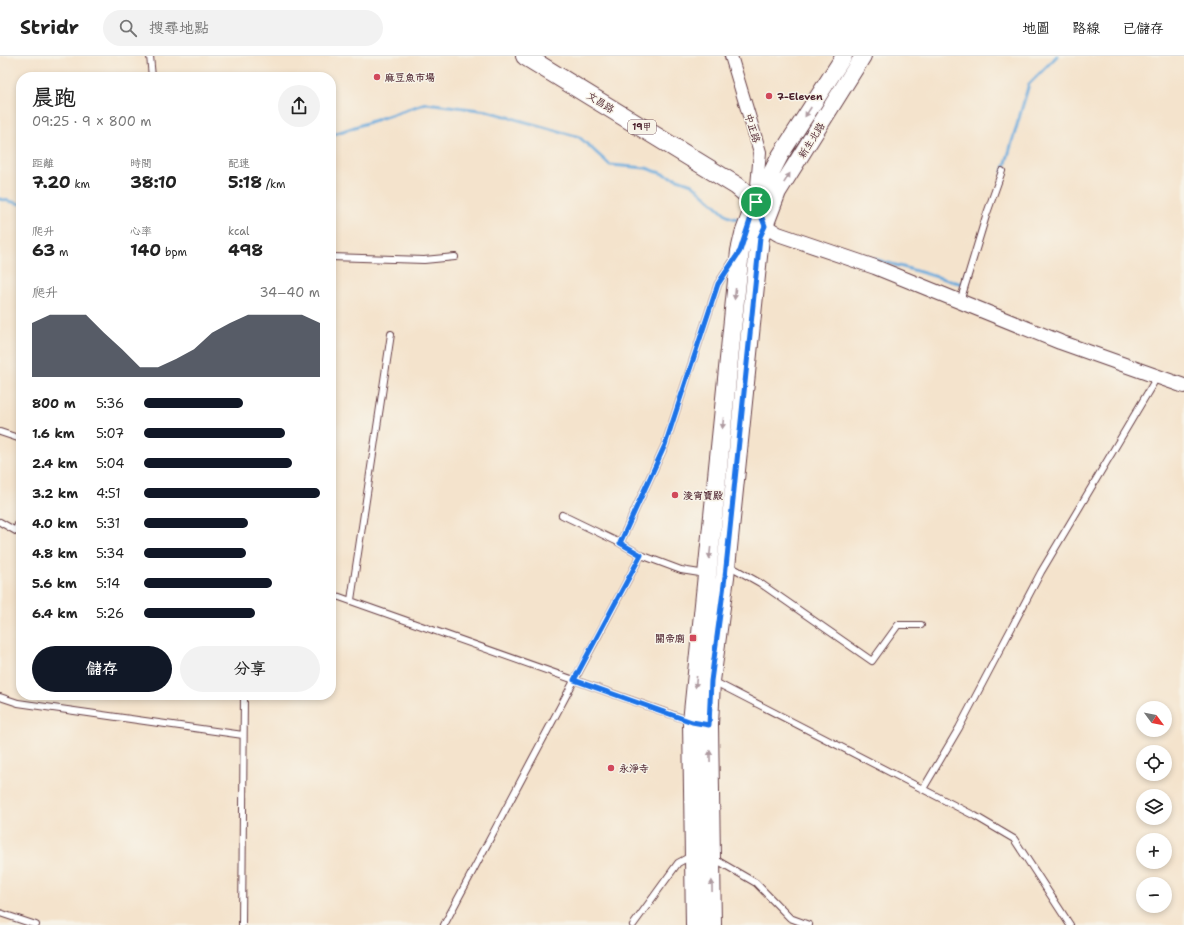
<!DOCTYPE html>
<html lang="zh-TW">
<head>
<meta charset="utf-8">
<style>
  :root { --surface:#fff; --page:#f2f2f2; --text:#222; --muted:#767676; --line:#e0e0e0; --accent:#111827 }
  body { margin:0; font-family:"Shantell Sans","LXGW WenKai TC",sans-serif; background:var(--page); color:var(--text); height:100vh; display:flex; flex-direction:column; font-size:15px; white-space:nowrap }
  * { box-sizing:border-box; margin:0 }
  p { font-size:13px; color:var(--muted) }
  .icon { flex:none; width:22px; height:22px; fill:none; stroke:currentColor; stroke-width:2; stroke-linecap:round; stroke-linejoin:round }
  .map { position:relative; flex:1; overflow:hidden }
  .side { position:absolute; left:16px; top:16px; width:320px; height:628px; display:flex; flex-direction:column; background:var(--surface); border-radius:16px; box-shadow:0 2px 6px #0003 }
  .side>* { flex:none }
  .needle { width:26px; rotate:122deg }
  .controls { position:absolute; left:1136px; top:645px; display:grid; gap:8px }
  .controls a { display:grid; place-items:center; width:36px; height:36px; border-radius:50%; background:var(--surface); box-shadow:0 2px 6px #0003; font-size:20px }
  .pin { position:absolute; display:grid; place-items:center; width:34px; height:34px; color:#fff; margin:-17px; border:2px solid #fff; border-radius:50%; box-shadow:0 1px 4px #0007 }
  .round { display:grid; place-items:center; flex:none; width:42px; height:42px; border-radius:21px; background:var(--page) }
  .overview { display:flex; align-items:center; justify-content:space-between; height:68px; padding:0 16px }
  h1 { font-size:22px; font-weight:700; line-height:30px }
  .figures { display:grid; grid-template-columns:repeat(3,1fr); gap:6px; height:68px; padding:4px 16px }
  .figures div { display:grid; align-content:center }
  .figures b { font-size:17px; font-weight:700 }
  .figures small { font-size:11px; font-weight:400 }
  .figures p { font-size:11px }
  .chart { height:112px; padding:8px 16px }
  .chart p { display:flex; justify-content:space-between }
  .chart svg { width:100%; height:72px; margin-top:4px; fill:var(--accent); opacity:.7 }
  .primary-button { display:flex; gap:8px; margin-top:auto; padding:8px 16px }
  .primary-button a { flex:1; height:46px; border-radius:24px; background:var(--accent); color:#fff; font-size:16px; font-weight:700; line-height:46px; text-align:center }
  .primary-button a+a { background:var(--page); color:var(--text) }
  ul { padding:0 16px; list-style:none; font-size:13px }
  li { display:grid; grid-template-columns:64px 48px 1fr; align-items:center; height:30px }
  li i { height:10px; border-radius:5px; background:var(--accent) }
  header { display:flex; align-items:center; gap:24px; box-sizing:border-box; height:56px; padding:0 20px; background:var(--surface); border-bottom:1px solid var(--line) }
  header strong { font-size:19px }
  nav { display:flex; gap:22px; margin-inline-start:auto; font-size:14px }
  .search { width:280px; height:36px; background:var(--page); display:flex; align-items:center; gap:10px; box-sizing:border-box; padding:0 14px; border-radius:22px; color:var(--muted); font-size:15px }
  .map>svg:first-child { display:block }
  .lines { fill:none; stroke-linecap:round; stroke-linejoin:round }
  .stream { stroke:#68a9dc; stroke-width:3 }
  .service-casing { stroke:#643c43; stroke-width:8 }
  .minor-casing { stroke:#643c43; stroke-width:14 }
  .tertiary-casing { stroke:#643c43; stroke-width:16 }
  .secondary-casing { stroke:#643c43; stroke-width:18 }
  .primary-casing { stroke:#643c43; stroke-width:20 }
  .service { stroke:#fff; stroke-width:6 }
  .minor { stroke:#fff; stroke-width:12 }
  .tertiary { stroke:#fff; stroke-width:14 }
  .secondary { stroke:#fff; stroke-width:16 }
  .primary { stroke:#fff; stroke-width:18 }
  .oneway { fill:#ae9aa0 }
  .route-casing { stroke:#fff; stroke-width:8 }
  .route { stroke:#1a73e8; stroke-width:5 }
  .poi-dot { fill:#d1495b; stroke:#f7f3e8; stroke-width:1.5 }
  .labels { text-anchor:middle; stroke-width:3; stroke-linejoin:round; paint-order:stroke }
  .shield { fill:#f7f3e8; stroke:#7e5f64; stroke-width:1 }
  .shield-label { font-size:9px; font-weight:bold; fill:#4a1f2b }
  .poi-label { font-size:10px; font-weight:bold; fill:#4a1f2b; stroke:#f7f3e8; text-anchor:start }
  .street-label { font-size:10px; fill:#4a1f2b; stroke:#f7f3e8 }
</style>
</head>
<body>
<header>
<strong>Stridr</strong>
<div class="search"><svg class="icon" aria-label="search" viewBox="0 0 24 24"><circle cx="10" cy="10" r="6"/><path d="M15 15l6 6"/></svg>搜尋地點</div>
<nav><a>地圖</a><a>路線</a><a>已儲存</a></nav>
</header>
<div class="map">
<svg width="1184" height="869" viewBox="0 0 1184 869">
  <rect width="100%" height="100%" fill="#f7f3e8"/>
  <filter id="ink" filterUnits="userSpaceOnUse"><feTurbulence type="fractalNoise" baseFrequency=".025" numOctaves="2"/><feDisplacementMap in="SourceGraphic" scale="8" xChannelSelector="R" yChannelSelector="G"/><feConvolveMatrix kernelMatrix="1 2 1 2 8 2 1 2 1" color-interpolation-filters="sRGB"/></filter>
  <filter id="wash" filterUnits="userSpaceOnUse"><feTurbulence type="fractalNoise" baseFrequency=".012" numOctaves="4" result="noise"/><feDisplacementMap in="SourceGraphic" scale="16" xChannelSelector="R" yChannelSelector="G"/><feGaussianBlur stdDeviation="0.9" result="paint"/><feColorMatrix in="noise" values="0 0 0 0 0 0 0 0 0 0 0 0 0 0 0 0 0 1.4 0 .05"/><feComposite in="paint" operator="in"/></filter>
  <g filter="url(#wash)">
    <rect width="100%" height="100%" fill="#f4e3cc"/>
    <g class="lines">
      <path class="stream" d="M331 79 426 47 487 55 579 81 610 109 646 112 692 128 729 161 742 164
        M1003 117 1029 28 1057 0
        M0 143 21 148
        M857 198 962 228 967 214"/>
    </g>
  </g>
  <g filter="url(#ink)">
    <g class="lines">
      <g class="service-casing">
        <path id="service" d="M150 0 152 21
          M331 201 424 204 455 201
          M960 246 986 160 1002 115
          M0 376 21 383
          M562 459 620 487 641 499 681 514 706 518
          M0 466 21 478
          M16 475 21 459
          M620 487 665 389 718 228 733 205
          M728 509 760 527 872 605 898 569H921
          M331 538 690 665
          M351 544 391 278
          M713 625 975 760 1014 783 1070 869
          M0 641 18 647 243 679
          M923 733 959 672 1041 516 1157 321
          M713 802 756 827 790 862 809 869
          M0 857 36 869
          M242 869 244 639
          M444 869 641 499
          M633 869 678 807 691 800"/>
      </g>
      <g class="minor-casing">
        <path id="minor" d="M731 0 760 96 756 141"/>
      </g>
      <g class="tertiary-casing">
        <path id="tertiary" d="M765 170 778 178 875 211 1060 286 1184 330"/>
      </g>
      <g class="secondary-casing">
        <path id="secondary" d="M756 146 781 98 844 0
          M765 170 778 136 863 0"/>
      </g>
      <g class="primary-casing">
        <path id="primary" d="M525 0 737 130 756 146 765 170 760 181 725 521 711 625 709 669 712 869
          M695 869 692 666 740 195 744 178 756 146"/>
      </g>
      <use href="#service" class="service"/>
      <use href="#minor" class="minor"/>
      <use href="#tertiary" class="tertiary"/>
      <use href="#secondary" class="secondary"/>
      <use href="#primary" class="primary"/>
    </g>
    <defs><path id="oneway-solid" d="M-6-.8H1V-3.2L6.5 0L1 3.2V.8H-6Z"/></defs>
    <g class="oneway">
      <use href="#oneway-solid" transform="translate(808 56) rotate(123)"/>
      <use href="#oneway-solid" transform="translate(787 122) rotate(-58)"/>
      <use href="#oneway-solid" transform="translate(735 238) rotate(96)"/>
      <use href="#oneway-solid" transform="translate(723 367) rotate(96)"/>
      <use href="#oneway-solid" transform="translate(710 497) rotate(96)"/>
      <use href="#oneway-solid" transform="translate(696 626) rotate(96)"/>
      <use href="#oneway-solid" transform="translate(710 700) rotate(-91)"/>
      <use href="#oneway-solid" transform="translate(712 830) rotate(-91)"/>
    </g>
  </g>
  <g class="lines" filter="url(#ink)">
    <g class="route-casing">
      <path id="route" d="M756 146 765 170 760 181 725 521 711 625 709 669 692 666 574 624 641 499 620 487 665 389 718 228 740 195Z"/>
    </g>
    <use href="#route" class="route"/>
  </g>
  <g class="poi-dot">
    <circle cx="377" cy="21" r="4"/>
    <circle cx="769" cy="40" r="4"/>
    <circle cx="675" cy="439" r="4"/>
    <rect x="689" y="578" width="8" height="8" rx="2"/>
    <circle cx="611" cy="712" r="4"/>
  </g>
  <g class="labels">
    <rect class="shield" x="628" y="64" width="28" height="14" rx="3"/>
    <g class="shield-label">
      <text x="642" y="74">19甲</text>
    </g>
    <g class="poi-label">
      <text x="385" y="25">麻豆魚市場</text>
      <text x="777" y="44">7-Eleven</text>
      <text x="683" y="443">淩宵寶殿</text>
      <text x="685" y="586" text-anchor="end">關帝廟</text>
      <text x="619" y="716">永淨寺</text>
    </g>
    <g class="street-label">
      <text transform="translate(601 46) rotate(32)" y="4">文昌路</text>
      <text transform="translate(753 72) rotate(73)" y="4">中正路</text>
      <text transform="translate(811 84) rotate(-58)" y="4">新生北路</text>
    </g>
  </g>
</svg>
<div class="controls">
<a><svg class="needle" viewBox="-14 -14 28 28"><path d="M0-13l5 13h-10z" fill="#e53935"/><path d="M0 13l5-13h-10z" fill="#767676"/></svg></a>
<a><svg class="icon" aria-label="locate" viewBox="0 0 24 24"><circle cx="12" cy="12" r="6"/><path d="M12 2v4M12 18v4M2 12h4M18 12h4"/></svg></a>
<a><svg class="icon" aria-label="layers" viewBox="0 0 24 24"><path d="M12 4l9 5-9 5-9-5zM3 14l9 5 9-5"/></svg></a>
<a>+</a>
<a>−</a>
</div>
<div class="pin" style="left:756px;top:146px;background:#1e9e55"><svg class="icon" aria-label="arrive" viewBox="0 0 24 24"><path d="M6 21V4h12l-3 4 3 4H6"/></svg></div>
<section class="side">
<div class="overview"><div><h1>晨跑</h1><p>09:25 · 9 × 800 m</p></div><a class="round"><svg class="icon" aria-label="share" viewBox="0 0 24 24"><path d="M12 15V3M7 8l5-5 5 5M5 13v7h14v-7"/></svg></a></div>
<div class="figures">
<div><p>距離</p><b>7.20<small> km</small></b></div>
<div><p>時間</p><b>38:10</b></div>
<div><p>配速</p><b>5:18<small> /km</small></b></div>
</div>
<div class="figures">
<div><p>爬升</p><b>63<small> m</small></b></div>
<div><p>心率</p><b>140<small> bpm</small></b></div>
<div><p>kcal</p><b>498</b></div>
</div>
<div class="chart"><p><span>爬升</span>34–40 m</p>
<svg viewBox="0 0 160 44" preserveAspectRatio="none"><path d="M0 44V11L10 6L20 6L30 6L40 17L50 27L60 38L70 38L80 33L90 27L100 17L110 11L120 6L130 6L140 6L150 6L160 11V44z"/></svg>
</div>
<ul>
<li><b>800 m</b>5:36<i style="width:56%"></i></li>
<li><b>1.6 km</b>5:07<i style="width:80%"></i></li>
<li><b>2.4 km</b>5:04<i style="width:84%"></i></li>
<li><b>3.2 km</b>4:51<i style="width:100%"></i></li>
<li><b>4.0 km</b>5:31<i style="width:59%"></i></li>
<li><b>4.8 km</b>5:34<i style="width:58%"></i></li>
<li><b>5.6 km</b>5:14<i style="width:73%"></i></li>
<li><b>6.4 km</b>5:26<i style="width:63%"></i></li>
</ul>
<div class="primary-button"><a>儲存</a><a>分享</a></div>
</section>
</div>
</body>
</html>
